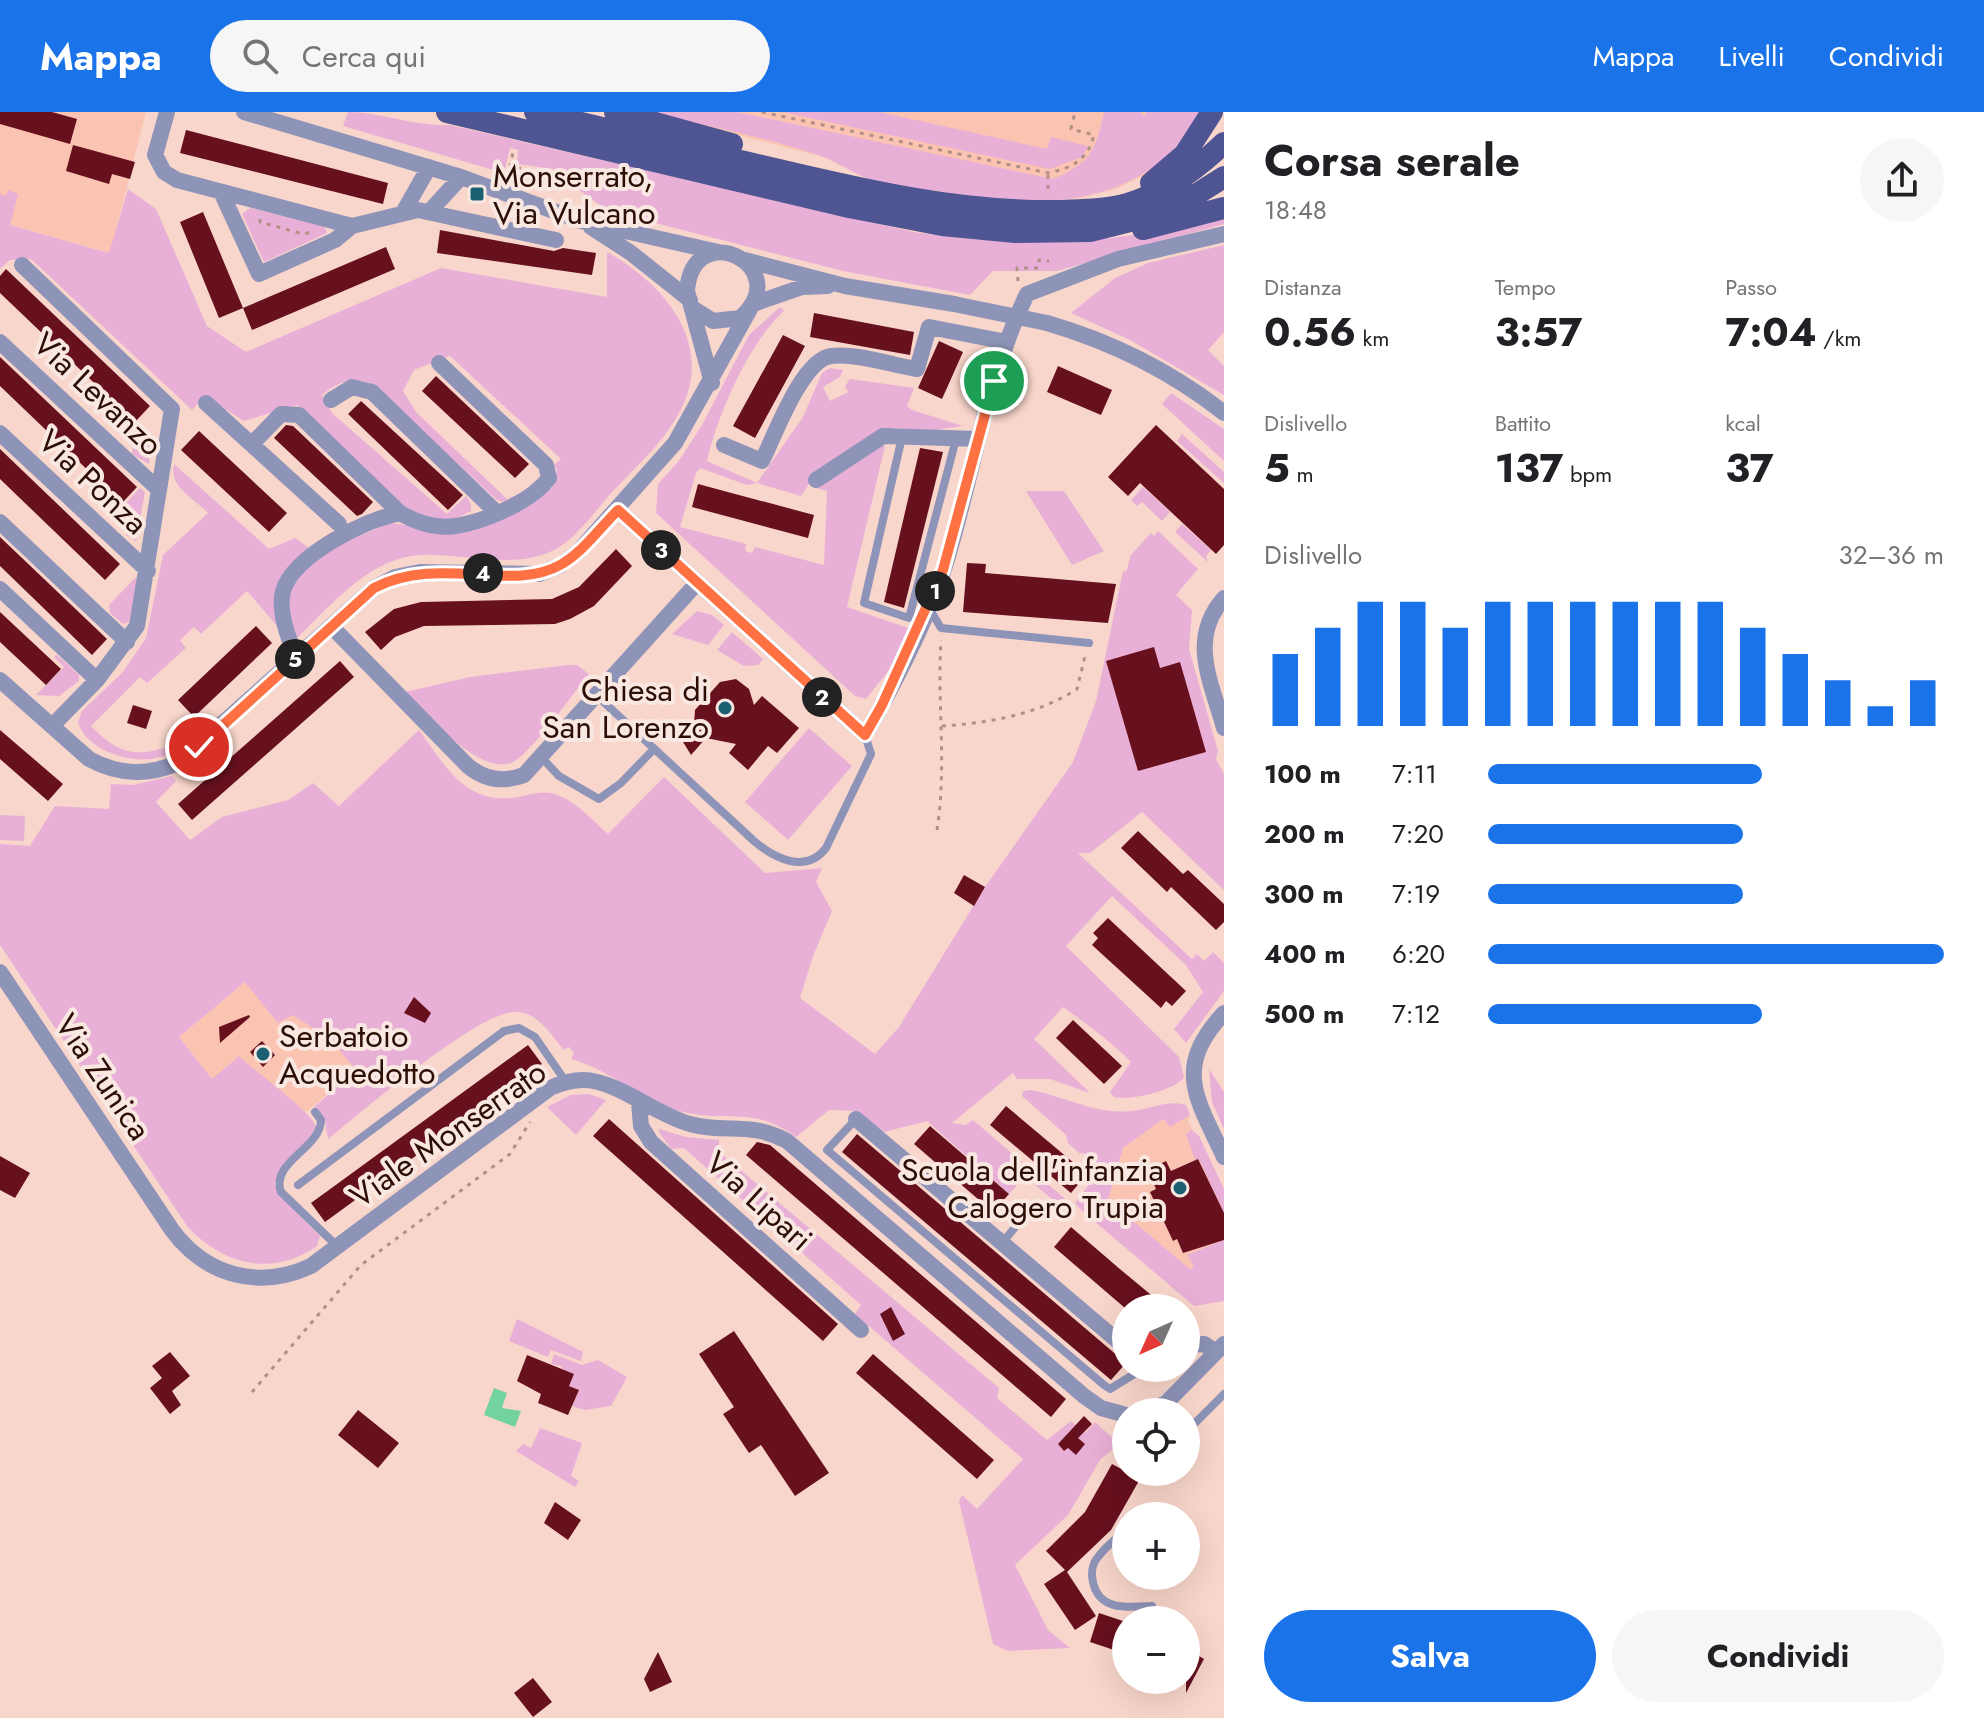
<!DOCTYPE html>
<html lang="it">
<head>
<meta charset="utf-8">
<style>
  :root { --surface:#fff; --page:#f6f6f6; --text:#202124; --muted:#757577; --accent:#1a73e8 }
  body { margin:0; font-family:Jost,sans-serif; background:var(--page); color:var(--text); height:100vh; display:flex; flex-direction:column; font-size:30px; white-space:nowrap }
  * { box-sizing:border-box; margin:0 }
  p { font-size:26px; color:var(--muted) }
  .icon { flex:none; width:44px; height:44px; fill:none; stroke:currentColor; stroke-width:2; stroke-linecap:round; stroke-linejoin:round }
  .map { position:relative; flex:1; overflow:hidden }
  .drawer { display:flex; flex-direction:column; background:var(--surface); width:760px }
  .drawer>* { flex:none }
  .needle { width:52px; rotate:225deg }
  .fabs { position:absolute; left:1112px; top:1182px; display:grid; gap:16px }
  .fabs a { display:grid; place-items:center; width:88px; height:88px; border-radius:50%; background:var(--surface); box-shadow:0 8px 32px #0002; font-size:40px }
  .pin { position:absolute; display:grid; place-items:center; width:68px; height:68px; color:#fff; margin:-34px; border:4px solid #fff; border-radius:50%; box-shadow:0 2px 8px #0007 }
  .km { position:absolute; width:40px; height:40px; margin:-20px; border-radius:50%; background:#222; color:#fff; font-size:22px; line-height:40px; text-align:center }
  .round { display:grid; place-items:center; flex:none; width:84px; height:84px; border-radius:42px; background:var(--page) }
  .overview { display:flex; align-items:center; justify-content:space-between; height:136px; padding:0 40px }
  h1 { font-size:44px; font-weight:700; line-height:60px }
  .metrics { display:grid; grid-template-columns:repeat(3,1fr); gap:12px; height:136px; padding:8px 40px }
  .metrics div { display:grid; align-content:center }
  .metrics b { font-size:40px; font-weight:700 }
  .metrics small { font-size:22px; font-weight:400 }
  .metrics p { font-size:22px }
  .chart { height:224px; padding:16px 40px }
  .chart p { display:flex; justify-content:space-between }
  .chart svg { width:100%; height:144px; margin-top:8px; stroke:var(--accent); stroke-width:6 }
  .cta { display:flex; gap:16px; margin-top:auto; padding:16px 40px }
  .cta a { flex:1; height:92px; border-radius:48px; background:var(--accent); color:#fff; font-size:32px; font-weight:700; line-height:92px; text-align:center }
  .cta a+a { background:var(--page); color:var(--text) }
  ul { padding:0 40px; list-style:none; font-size:26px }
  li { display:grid; grid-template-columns:128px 96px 1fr; align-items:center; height:60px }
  li i { height:20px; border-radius:10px; background:var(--accent) }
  header { display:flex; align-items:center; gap:48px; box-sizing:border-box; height:112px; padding:0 40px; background:var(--accent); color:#fff }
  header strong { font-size:38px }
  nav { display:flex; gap:44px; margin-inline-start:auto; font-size:28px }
  .search { width:560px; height:72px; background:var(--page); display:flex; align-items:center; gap:20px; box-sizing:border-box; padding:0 28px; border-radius:44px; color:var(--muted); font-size:30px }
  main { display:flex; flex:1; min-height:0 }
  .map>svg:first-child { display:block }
  .built { fill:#fbc3b1 }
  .green { fill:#e9b0d7 }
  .water { fill:#72d39f }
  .building { fill:#67101e }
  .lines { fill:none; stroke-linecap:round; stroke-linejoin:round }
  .path { stroke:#b19086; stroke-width:3; stroke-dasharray:4 6; stroke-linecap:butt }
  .service { stroke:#8e94b8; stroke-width:8 }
  .minor { stroke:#8e94b8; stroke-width:16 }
  .primary { stroke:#4f5493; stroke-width:22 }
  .minor-bridge { stroke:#8e94b8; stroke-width:16 }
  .route-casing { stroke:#fff; stroke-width:16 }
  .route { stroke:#ff7043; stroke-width:10 }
  .poi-dot { fill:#1a6071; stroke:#f9e8e2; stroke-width:3 }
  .labels { text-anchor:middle; stroke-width:8; stroke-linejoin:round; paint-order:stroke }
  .poi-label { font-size:32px; fill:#2c0e05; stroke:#f9e8e2; text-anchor:start }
  .street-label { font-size:32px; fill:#2c0e05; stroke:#f9e8e2 }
</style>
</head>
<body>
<header>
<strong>Mappa</strong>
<div class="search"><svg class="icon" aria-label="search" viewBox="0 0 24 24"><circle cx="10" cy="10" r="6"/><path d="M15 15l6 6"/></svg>Cerca qui</div>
<nav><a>Mappa</a><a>Livelli</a><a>Condividi</a></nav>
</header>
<main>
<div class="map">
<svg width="1224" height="1606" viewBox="0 0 1224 1606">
  <rect width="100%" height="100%" fill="#f9d6cb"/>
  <path class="built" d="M0 0H146L110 141 0 110Z
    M649 0H1204L1147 62 1118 76 1078 87 872 68 823 45Z
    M245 870 278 911 293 903 331 928 356 958 306 1000 263 968 239 944 212 967 179 925Z
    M1190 1003 1188 1009 1224 1077V1139L1190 1157 1108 1088 1123 1036 1163 1007 1170 1014Z"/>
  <path class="green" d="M348 0C382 0 415 15 450 13L914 120C1022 136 1119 134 1224 103V112L1057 159H993L970 183 843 159 608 99 571 72 574 60 517 52 518 38 510 36 504 61 343 14Z
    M649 0H737L1053 67C1092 50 1095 40 1104 0H1140L1144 4 1147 0H1204C1142 97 1047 98 943 80 920 76 893 75 871 68 854 62 838 50 821 44 766 25 707 14 649 0Z
    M782 0H879L1047 37 1051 25 1088 34 1082 45 1050 57Z
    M128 77 156 97 207 214 246 240 441 156 607 185V140C663 171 715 231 681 297 666 328 638 353 615 377 596 397 576 429 550 440 524 451 499 448 472 446 456 445 439 442 423 443 370 444 330 495 294 529L287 492 289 480 307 455 339 432 391 411 463 420 552 376 557 358 554 353 561 347 450 244 414 258 403 279 416 300 507 387 520 382 542 363 543 366C530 377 515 396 497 388L370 271C350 265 338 270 322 283L332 301 447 402 466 384 471 392V399L448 410 409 399 297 293 244 309 204 284 192 298 31 147 10 148 0 157V82L6 84 8 78 18 82 10 113 109 141Z
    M250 96 324 114 327 121 264 150 242 102Z
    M1224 133V220L1208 238 1224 254V283L1130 228 1071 201 1115 166 1148 151Z
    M780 195 784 199C749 230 717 304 707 349L757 371 803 305 822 261 830 256 843 258 840 265 823 275 830 289 848 280 845 274 850 267 914 276 907 294 912 298 963 314 927 319 895 316 816 361 801 384 757 371 747 373 700 356 696 361 680 415 746 432 745 439 752 441 755 435 824 453 827 379 816 376 824 365 877 333 885 334 847 495 911 517 893 553 866 587 855 584 656 401 658 372 678 350 702 313 749 223Z
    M1171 281 1224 317V349L1162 292Z
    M1182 322 1224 360V371L1177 329Z
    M134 324 152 326 149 352 132 342Z
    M174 352 269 437 295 426 310 437 290 456 283 521 247 479 201 522 194 515 180 528 186 536 147 571 140 565 91 614C122 646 140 645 180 631 161 662 88 646 78 610L82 599 123 560 146 526 163 443 208 401C193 385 169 376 174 352Z
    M1143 375 1170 400 1162 409 1142 390 1137 394 1131 388Z
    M140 376 145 380 136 429 126 423 130 397 125 392Z
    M1026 379H1064L1104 439 1072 453Z
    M1182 412 1211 438 1206 444 1208 450 1175 420Z
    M1158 419 1198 457 1176 483 1192 498 1189 537 1218 639 1216 647 1224 662V778L1142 700 1090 741H1078L1192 847 1197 842 1204 849 1213 840 1224 851V879L1186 931 1174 917 1203 880 1186 853 1112 784 1066 834 1179 945 1184 965C1175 979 1129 989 1114 985L1110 980 1131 950C1110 928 1086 912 1063 895L1034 927 1090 981 1050 967H1017L1013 961 952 1011 965 1013 973 1008 1070 1091 1064 1098 1025 1064 1009 1082 927 1009 884 1020 857 999 829 998 796 1025C752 993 730 1011 683 1000 644 990 611 958 571 947L574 941 569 935 564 938C551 923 539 902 518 900 482 895 360 1002 328 1027L325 1009 314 995 356 958 331 928 293 903 278 911 245 870 179 925 212 967 239 944C253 958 315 1002 316 1015L312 1022 274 1071 280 1084 320 1124 317 1134C271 1166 222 1152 187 1114L0 833V732L30 734 55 694 109 697 111 672 133 673 172 664 176 669 156 690 190 728 222 705 288 688 313 671 339 694 419 618C446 655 466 694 518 685 533 682 545 677 560 684 578 691 594 710 608 722L664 665 765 761 822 756 816 770 832 799 813 844 800 886 875 942 899 915 985 775 1073 650 1096 589 1123 459 1126 460 1131 443 1151 421 1154 424Z
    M135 466 139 468 131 509 123 512 110 501 109 493Z
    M697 499 712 503 724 513 708 533 672 522Z
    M732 520 763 547 758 553 744 554 717 538Z
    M57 543 79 563V569L59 584 36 583 64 555 54 545Z
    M568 553H577L589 562C573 581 530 644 511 651 478 663 426 601 405 580L470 565Z
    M809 616 852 654 788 728 745 690Z
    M0 703 25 704 24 729 0 728Z
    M1209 957 1224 980V1017L1212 990Z
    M1031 978C1064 984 1097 1003 1130 999 1148 998 1168 987 1186 993L1190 1003 1170 1015 1163 1007 1123 1036 1108 1088 1190 1157 1194 1155 1187 1143 1224 1128V1189L1194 1194 1080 1097 1075 1091 1096 1063 1099 1052 1087 1042 1079 1041 1068 1031 1066 1023 1022 984 1023 979Z
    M571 983 589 982 606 988 576 1023 547 995Z
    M660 1017 686 1025 719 1028V1040L999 1276 997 1286 1047 1328 1071 1309 1085 1321 1095 1310 1119 1332 1100 1348 1068 1403 1015 1453 1048 1518 1070 1536 1008 1539 993 1532 959 1389 962 1383 977 1397 1023 1347 855 1202 861 1193 684 1036 671 1037 658 1019Z
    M1192 1018 1199 1024 1224 1077V1109L1222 1097 1199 1047 1195 1048 1186 1022Z
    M517 1207 583 1240 581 1249 551 1238 548 1245 509 1229Z
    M554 1242 582 1253 598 1248 627 1265 611 1294 585 1298 572 1294 579 1278 569 1274 561 1254 551 1252Z
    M540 1316 582 1331 571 1364 579 1369 575 1375 516 1339 523 1332 531 1336Z"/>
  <path class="water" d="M494 1276 507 1281 502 1296 521 1299 515 1315 484 1303Z"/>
  <path class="building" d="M0 0H52L77 7 70 32 0 12Z
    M186 18 388 71 383 92 180 41Z
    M73 33 135 50 130 67 112 62 109 72 66 59Z
    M203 100 243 196 219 206 180 110Z
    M440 118 554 139 563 136 596 141 592 163 437 141Z
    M386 135 395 157 252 218 243 196Z
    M6 157 150 294 135 310 0 181V164Z
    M814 201 914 220 910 243 810 225Z
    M783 223 805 234 755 326 733 314Z
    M939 229 963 240 942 287 918 276Z
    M0 245 137 375 122 391 0 274Z
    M1058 254 1112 278 1101 303 1047 280Z
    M436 264 529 352 515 366 422 279Z
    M361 289 463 383 448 398 348 302Z
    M286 313 293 314 373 390 362 402 357 404 274 326Z
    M1156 313 1224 377V433L1216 442 1140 371 1128 384 1108 365Z
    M199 319 287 401 269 420 181 338Z
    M920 336 943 340 904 496 884 490Z
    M0 337 120 452 105 468 0 367Z
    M698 372 814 403 808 426 692 395Z
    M0 425 107 527 92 543 0 454Z
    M616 437 632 454 594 494 570 507 555 512 424 514 395 525 381 538 365 520 394 497 421 490 552 487 579 475Z
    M967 451 986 452 985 461 1116 472 1108 511 963 500Z
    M0 500 61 557 46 573 0 530Z
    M256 514 272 531 194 605 178 588Z
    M1154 535 1160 556 1180 550 1206 640 1138 659 1106 549Z
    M340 549 354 565 192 708 178 692Z
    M736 567 749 577 754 593 762 584 799 616 777 641 768 634 748 658 729 641 736 632 706 626 691 643 680 625 685 616 694 613 695 598 720 570Z
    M133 593 152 599 146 617 127 611Z
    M0 618 63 672 48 689 0 647Z
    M1138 719 1183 762 1188 758 1224 792V810L1216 818 1171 775 1167 780 1121 736Z
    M964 763 985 775 974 794 954 781Z
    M1108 806 1186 879 1172 894 1166 889 1161 896 1092 833 1098 826 1093 821Z
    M414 885 431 901 425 911 404 901Z
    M249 903 250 905 220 931 219 915Z
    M1073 908 1122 954 1104 972 1056 926Z
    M262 929 275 943 263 955 250 940Z
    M528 933 542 952 325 1110 311 1091Z
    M1006 994 1087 1062 1071 1081 990 1013Z
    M609 1007 838 1212 823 1229 593 1024Z
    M930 1014 1009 1082 993 1100 914 1032Z
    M857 1022 1126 1251 1111 1268 842 1040Z
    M757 1030 770 1033 1066 1287 1051 1305 746 1043Z
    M0 1044 30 1061 15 1086 0 1078Z
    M1198 1047 1224 1101V1128L1183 1141 1177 1127 1173 1129 1150 1080 1156 1077 1148 1058 1166 1049 1171 1059Z
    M1071 1115 1121 1158 1167 1196H1125L1104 1178 1054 1135Z
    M891 1195 905 1222 893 1229 880 1202Z
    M734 1219 829 1361 795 1384 761 1333 749 1341 723 1302 734 1295 699 1242Z
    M170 1240 190 1264 172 1279 181 1293 170 1302 150 1276 162 1266 152 1254Z
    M873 1242 994 1348 977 1367 856 1261Z
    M527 1243 574 1262 569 1274 579 1278 568 1303 538 1291 541 1282 517 1269Z
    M358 1298 399 1331 378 1356 338 1323Z
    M1084 1304 1092 1312 1078 1326 1085 1332 1076 1343 1068 1336 1064 1339 1058 1332Z
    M1112 1352 1140 1367 1111 1418 1067 1460 1096 1504 1075 1518 1044 1472 1065 1458 1046 1439 1085 1400Z
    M555 1390 581 1408 568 1428 544 1411Z
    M1099 1501 1126 1510V1542L1090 1530Z
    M1186 1536 1204 1547 1186 1581Z
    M658 1540 672 1570 650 1580 644 1567Z
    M533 1566 552 1590 533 1605 514 1581Z"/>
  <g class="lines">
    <path class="path" d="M762 0 1048 61C1072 56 1088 48 1094 23L1071 17 1075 0
      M514 67 530 71 532 59 510 54 514 36
      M1048 77V61
      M260 107V110L303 122 311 120
      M1018 169 1017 156H1038L1039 148 1049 149
      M942 614C988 611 1037 603 1077 577L1086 540
      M937 718C947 655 937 591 941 528
      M252 1280 361 1153 510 1042 530 1010"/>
    <path class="service" d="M902 325 864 491 909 506 956 327
      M929 496 941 516 1089 531
      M595 582 754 729C775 747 806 762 826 736L871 642 865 623
      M541 645 559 664 599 687 621 671 654 637
      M315 1000 321 1008C321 1036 270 1050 281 1080L337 1134
      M856 1007 827 1038 1104 1273 1110 1277 1144 1256
      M298 1073 504 919 519 916 535 925 566 970
      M1002 1131 1035 1091
      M1186 1320 1224 1282
      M1126 1418C1117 1426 1105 1435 1098 1445 1092 1452 1091 1462 1093 1470 1099 1500 1130 1495 1152 1494"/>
    <path class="minor" d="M167 0 155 43 164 60 177 68 352 114 418 98 556 128
      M244 0 461 65 581 109 718 140
      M221 80 259 162 335 128 352 114
      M404 99 429 55
      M430 99 461 65
      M591 115 631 141 690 188
      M745 148 845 174 954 192
      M22 153 172 297 137 514 97 568 52 614
      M753 192 802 175 828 174
      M694 197 713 209 740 206C798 156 693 102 687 179L712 271
      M1047 211C1112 230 1171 259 1224 301
      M0 230 157 376
      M331 288 352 275 372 280 496 400
      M206 291 339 412
      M0 321 148 459
      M252 332 281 302 299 303 400 401
      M724 333 762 349C775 323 802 248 831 244 858 241 891 253 917 257L929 215 1007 230
      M816 368 883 324 978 327
      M618 398 865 623C893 575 926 510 944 457 973 366 985 269 1027 182L1118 147 1224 122
      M0 410 127 530
      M0 477 97 568
      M1224 486C1188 527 1211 569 1224 616
      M331 514 468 654C485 668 503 671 524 663L697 471
      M297 545C288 527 278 499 283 479 294 443 366 407 400 401 416 410 436 417 455 414 483 410 532 390 549 366L546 353 439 251
      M0 568 89 647C119 663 147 664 178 651L374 476 395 465 420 460 539 462 561 453 578 440 675 331 750 197
      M0 860 172 1118C206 1164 259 1178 311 1154L550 976C564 970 578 966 593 969 625 975 656 1002 690 1012 727 1022 749 1009 787 1029L1084 1284 1101 1296 1126 1303
      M1224 901C1173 956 1196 985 1224 1045
      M639 991 641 1014 651 1030 861 1218
      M856 1007 1126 1236
      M1186 1233 1204 1232 1216 1240
      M1148 1300 1166 1291 1224 1232"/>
    <path class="primary" d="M447 0 849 95 942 113 1015 120 1090 119 1134 108 1197 82 1224 65
      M535 0C612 18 689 37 766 55 863 78 960 101 1061 99 1083 98 1105 98 1127 92 1165 81 1196 58 1224 31
      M615 0 732 32
      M1151 71 1185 42 1212 0
      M1143 117 1224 96"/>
    <path class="minor-bridge" d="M954 192 1047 211"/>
  </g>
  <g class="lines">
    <g class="route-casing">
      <path id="route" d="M199 635 374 476C439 442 511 481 560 453 582 441 600 416 618 398L865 623 882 593 943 458 994 269"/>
    </g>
    <use href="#route" class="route"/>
  </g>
  <g class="poi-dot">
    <rect x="469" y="74" width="16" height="16" rx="4"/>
    <circle cx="725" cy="596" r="8"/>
    <circle cx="263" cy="942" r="8"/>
    <circle cx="1180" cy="1076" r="8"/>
  </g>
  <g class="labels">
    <g class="poi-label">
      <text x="493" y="75">Monserrato,<tspan x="493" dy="37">Via Vulcano</tspan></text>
      <text x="709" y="589" text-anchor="end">Chiesa di<tspan x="709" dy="37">San Lorenzo</tspan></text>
      <text x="279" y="935">Serbatoio<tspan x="279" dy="37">Acquedotto</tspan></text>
      <text x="1164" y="1069" text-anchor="end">Scuola dell'infanzia<tspan x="1164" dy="37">Calogero Trupia</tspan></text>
    </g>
    <g class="street-label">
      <text transform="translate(98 282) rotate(43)" y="11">Via Levanzo</text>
      <text transform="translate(93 370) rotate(43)" y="11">Via Ponza</text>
      <text transform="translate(103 965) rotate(56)" y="11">Via Zunica</text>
      <text transform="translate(448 1022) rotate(-35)" y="11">Viale Monserrato</text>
      <text transform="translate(759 1089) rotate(42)" y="11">Via Lipari</text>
    </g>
  </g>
</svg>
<div class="fabs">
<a><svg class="needle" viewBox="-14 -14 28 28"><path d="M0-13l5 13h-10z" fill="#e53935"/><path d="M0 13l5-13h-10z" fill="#757577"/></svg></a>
<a><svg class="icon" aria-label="locate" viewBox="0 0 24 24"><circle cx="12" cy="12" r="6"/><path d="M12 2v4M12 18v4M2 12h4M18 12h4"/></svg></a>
<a>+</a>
<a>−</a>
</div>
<div class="pin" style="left:994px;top:269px;background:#1e9e55"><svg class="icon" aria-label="arrive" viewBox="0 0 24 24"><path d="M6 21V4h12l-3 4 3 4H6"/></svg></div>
<div class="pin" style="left:199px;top:635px;background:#d93025"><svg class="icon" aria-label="check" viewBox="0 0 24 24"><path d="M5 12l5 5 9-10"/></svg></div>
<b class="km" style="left:935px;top:479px">1</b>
<b class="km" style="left:822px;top:585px">2</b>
<b class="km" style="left:661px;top:438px">3</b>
<b class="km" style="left:483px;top:461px">4</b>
<b class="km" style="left:295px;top:547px">5</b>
</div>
<section class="drawer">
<div class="overview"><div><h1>Corsa serale</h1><p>18:48</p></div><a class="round"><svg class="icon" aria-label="share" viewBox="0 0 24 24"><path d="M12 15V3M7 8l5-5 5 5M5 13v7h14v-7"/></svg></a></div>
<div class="metrics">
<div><p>Distanza</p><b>0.56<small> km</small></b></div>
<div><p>Tempo</p><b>3:57</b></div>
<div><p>Passo</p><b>7:04<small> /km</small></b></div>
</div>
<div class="metrics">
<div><p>Dislivello</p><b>5<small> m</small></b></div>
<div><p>Battito</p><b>137<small> bpm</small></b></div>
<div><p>kcal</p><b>37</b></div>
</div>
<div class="chart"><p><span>Dislivello</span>32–36 m</p>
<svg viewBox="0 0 160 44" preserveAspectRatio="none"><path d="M5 44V22M15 44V14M25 44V6M35 44V6M45 44V14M55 44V6M65 44V6M75 44V6M85 44V6M95 44V6M105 44V6M115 44V14M125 44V22M135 44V30M145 44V38M155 44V30"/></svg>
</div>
<ul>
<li><b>100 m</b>7:11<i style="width:60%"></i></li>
<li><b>200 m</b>7:20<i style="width:56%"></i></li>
<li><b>300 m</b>7:19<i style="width:56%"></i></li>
<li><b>400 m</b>6:20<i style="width:100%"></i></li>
<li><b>500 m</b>7:12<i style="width:60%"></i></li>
</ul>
<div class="cta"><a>Salva</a><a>Condividi</a></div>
</section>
</main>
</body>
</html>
